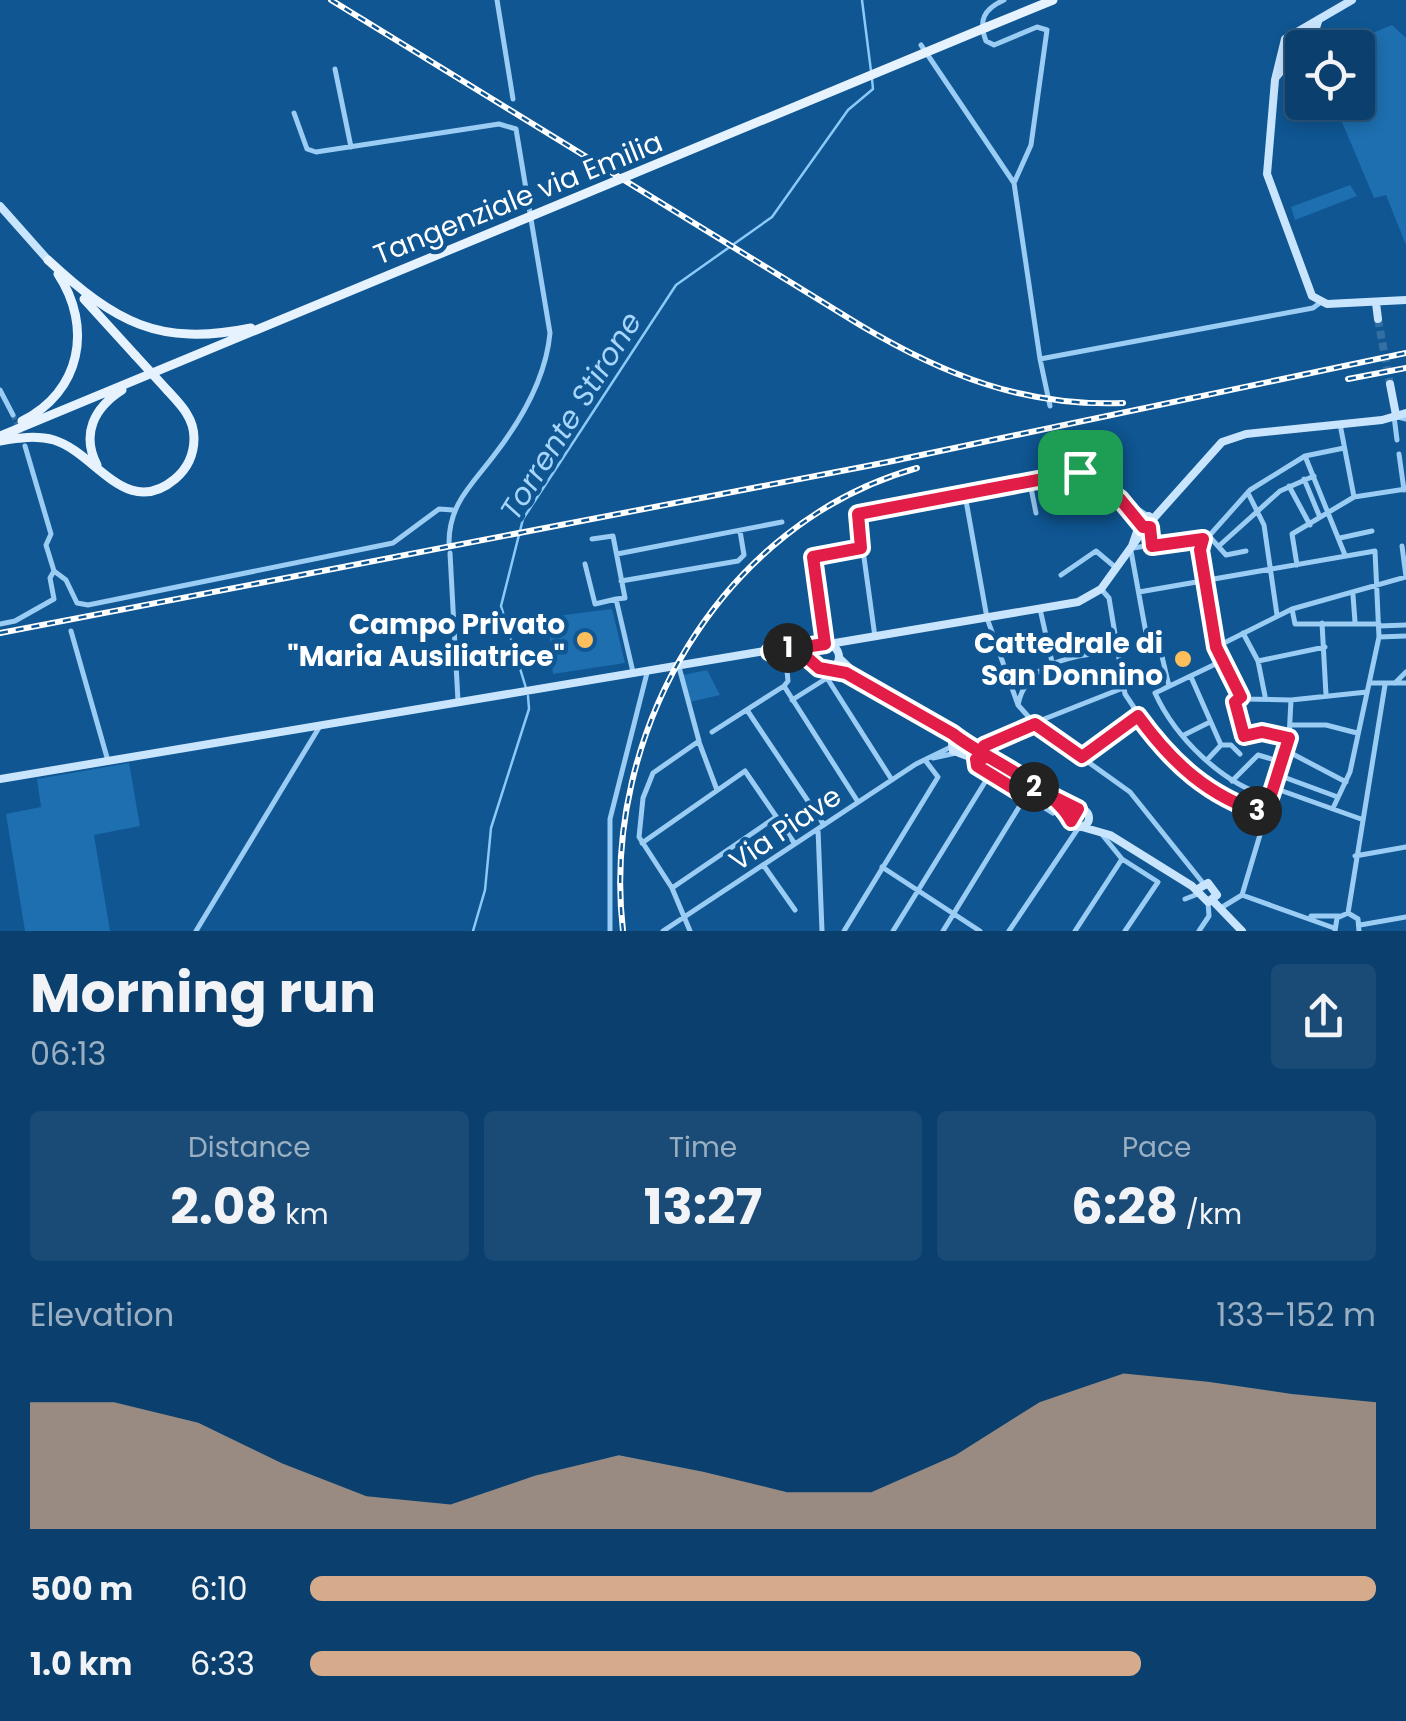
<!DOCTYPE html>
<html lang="en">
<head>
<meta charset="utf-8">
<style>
  :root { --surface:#0b406e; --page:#194b76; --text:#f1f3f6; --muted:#9aafc2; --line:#2b5981; --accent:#d6ab8b }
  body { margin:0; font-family:Poppins,sans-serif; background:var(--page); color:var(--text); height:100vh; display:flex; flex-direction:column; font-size:38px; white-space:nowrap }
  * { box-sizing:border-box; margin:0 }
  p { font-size:32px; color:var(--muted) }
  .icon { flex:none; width:55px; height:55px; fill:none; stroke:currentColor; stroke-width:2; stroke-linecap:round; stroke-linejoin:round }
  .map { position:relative; height:931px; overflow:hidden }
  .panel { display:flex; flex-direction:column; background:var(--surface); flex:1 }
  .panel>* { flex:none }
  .tools { position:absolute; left:1285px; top:30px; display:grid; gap:20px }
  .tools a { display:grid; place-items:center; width:90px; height:90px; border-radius:10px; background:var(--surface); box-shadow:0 5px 15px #0003,0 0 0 2px var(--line); font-size:50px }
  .pin { position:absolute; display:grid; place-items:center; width:85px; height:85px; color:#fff; margin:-42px; border-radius:20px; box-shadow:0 5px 15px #0006 }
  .km { position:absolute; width:50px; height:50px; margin:-25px; border-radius:50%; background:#222; color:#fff; font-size:28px; line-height:50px; text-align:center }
  .round { display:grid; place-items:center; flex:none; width:105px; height:105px; border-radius:10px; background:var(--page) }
  .headline { display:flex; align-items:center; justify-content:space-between; height:170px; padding:0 30px }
  h1 { font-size:55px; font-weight:700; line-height:75px }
  .stats { display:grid; grid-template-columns:repeat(3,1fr); gap:15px; height:170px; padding:10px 30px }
  .stats div { display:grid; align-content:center; border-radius:10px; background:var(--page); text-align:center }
  .stats b { font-size:50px; font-weight:700 }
  .stats small { font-size:28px; font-weight:400 }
  .stats p { font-size:28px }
  .chart { height:280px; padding:20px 30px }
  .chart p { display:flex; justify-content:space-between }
  .chart svg { width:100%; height:180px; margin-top:10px; fill:var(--accent); opacity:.7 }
  ul { padding:0 30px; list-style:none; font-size:32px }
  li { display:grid; grid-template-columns:160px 120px 1fr; align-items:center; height:75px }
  li i { height:25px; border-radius:12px; background:var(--accent) }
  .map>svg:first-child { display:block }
  .green { fill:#1d6fb0 }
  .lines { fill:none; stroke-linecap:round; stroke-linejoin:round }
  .stream { stroke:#8bc9f8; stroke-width:2.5 }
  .street-tunnel { stroke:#336fa2; stroke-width:5; stroke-dasharray:5 2.5; stroke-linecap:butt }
  .secondary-tunnel { stroke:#336fa2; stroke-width:8; stroke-dasharray:8 4; stroke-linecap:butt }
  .street { stroke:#9accf4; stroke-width:5 }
  .secondary { stroke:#c9e5fd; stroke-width:8 }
  .primary { stroke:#e6f3ff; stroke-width:9 }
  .rail-casing { stroke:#fff; stroke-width:6 }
  .rail { stroke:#0f5692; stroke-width:2.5; stroke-dasharray:8; stroke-linecap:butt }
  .primary-bridge { stroke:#e6f3ff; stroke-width:9 }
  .route-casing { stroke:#fff; stroke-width:20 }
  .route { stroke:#e11d48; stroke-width:12 }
  .poi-dot { fill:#ffbe5c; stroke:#0f5692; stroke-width:4 }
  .labels { text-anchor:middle; stroke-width:9; stroke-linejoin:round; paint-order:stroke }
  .street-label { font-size:28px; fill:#fff; stroke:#0f5692 }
  .poi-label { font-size:28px; font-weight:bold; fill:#fff; stroke:#0f5692; text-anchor:end }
  .water-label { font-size:30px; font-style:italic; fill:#a6d6fb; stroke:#0f5692 }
</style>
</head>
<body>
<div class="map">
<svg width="1406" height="931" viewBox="0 0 1406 931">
  <rect width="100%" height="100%" fill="#0f5692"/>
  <path class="green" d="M1392 25 1406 38V245L1386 195 1374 198 1334 103 1358 102V48L1338 47Z
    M1350 185 1357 196 1295 220 1291 207Z
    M612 609 625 663 553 674 548 617Z
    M707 670 720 695 690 702 683 675Z
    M129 763 140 826 94 835 110 931H25L6 814 41 807 37 779Z"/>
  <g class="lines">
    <path class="stream" d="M862 0 871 71
      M526 688 501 606 523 519 676 285 772 217 848 110 873 89 872 79
      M473 931 485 890 491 828 529 709 528 696"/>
    <path class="street-tunnel" d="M13 415 23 439"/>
    <path class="secondary-tunnel" d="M1378 319 1390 384"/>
    <path class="street" d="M497 0 513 99
      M1004 0C984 9 978 20 986 41L994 45 1037 27 1047 30 1031 145 1014 183
      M921 45 1014 183 1040 359 1313 308 1321 302
      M335 69 351 147
      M294 113 307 149 316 152 499 124 516 129 550 333C546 377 522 419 495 454 472 485 449 503 449 543
      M1040 359 1050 406
      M0 390 13 415
      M1340 424 1354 497
      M1397 440 1394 416 1406 419
      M1061 442 1080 472 1147 515
      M25 446 51 534 46 545 54 571
      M1399 454 1404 490
      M1305 456 1345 555
      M1304 479 1319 515
      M1030 483 1036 513
      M1289 486 1310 525
      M1248 493 1264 525 1277 615
      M965 495 987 618 1018 705 1035 724 1130 792 1203 883
      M1126 505 1140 521
      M1209 536 1226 555 1246 551
      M1340 538 1372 531
      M592 539 613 536 625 598 616 599 633 672
      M1203 539 1199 550 1216 647 1239 695 1244 699 1291 700 1367 692
      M1220 545 1280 491 1314 476
      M1402 546 1406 577
      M1133 548 1209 536 1250 490 1305 456 1344 448
      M1131 551 1148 644 1160 648 1169 686
      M450 553 458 701
      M617 554 782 522
      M585 564 595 604 616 599
      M1297 565 1292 534 1354 497 1406 489
      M1061 575 1096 551 1115 567
      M621 581 738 561 744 555 740 531
      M1101 589 1109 598 1125 694 1161 748 1216 795 1265 814
      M1139 592 1375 551 1379 637 1350 772 1334 806
      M1353 595 1355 622
      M1040 609 1052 662
      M1292 609 1295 624H1379
      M1322 623 1326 695
      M0 624 15 621 54 599 50 578 54 571 66 580 77 603 88 605 393 543 439 509 453 510
      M1379 626 1406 625
      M71 631 108 761
      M1243 633 1258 661 1265 696
      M875 637 858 514 1080 472
      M1379 637 1406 636
      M825 644 813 557 861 548
      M1216 647 1292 609 1406 577
      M1224 660 1155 693C1175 737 1222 784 1270 797
      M1258 661 1325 647
      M679 667 699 741 653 773 643 798 639 837 672 888 690 931
      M1191 677 1221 745
      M1369 683H1406
      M1395 683 1406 672
      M784 686 858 802
      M784 686 788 681 786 660
      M1241 697 1235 702 1244 736 1262 732 1289 738
      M792 700 827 678 892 780
      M1018 705C1027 657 1080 657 1120 649
      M747 710 824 825
      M1292 725H1326L1357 733
      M712 732 784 686
      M1184 735 1208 723
      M699 742 717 790
      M1221 745H1231L1240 754
      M973 747 1123 688
      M1287 751 1346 782
      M984 754V746L995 739
      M1082 757 1139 716
      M933 758 956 753
      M976 759 977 766 1053 813
      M1207 760 1221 745
      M1278 775 1335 796
      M1232 781 1258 755 1282 762
      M1274 788 1361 819
      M818 829 822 931
      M1100 832 1122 859 1158 882 1125 931
      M642 843 745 771 795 844
      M1355 856 1406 847
      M764 866 795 910
      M882 867 980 931
      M672 888 776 817
      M1242 895 1334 928
      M1185 899 1198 894
      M1224 906 1242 895 1289 738 1291 700
      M1348 913 1385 685
      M1311 916H1339
      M1360 925 1406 917
      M196 931 320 726
      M610 931V819L647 673
      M663 931 916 764 951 747
      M844 931 938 777 925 760
      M893 931 990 774
      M943 931 1032 786
      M1009 931 1079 827
      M1075 931 1122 859
      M1199 931 1209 916 1208 902
      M1335 931 1337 918 1348 913 1358 919 1359 931"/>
    <path class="secondary" d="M1352 0 1285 39 1275 80 1267 174 1312 296 1327 304 1406 300
      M1309 48 1319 19
      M1277 76 1292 57 1302 56
      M0 206 48 260
      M1376 303 1378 319
      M1390 384 1396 415
      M1132 546 1142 517 1149 516 1153 521
      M813 657a13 13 0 1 1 26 0a13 13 0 1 1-26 0Z
      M829 644 1078 602 1101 589 1145 528 1222 442 1246 434 1382 420 1406 413
      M785 652 813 662
      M839 658 863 681 959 739
      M964 742 962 753 953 751 952 743 961 740 1059 804 1077 809
      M959 753 981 761 984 754
      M0 779 783 648 818 646
      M1071 818a9 9 0 1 1 18 0a9 9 0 1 1-18 0Z
      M1082 827 1110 835 1192 886 1208 902 1217 895 1208 883 1196 890
      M1213 901 1242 931"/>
    <path class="primary" d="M987 27 1053 0
      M48 260C115 322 158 347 251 328
      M84 299 135 355
      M22 421C81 392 93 327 58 274
      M0 436 512 224
      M0 441C18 438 36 435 54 440 96 453 126 520 175 479 188 468 194 454 194 438 194 418 181 405 168 391
      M97 465C81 434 94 408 122 390"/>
    <g class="rail-casing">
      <path id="rail" d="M331 0 860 325C944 375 1024 407 1123 403
        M1348 379 1406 368
        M0 633 888 462 1406 353
        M623 931C600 734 721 523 917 468"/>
    </g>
    <use href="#rail" class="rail"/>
    <path class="primary-bridge" d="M512 224 987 27
      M135 355 168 391"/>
  </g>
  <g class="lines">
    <g class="route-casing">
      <path id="route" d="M1080 472 858 514 861 548 813 557 825 644 770 652 804 655 819 668 846 673 953 734C984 759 1054 786 1071 821L1078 809 1032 786 1026 796 977 766 976 759 984 758C985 753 982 750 984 746L1035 724 1082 757 1138 716C1172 763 1209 797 1265 814L1289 738 1262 732 1244 736 1235 702 1241 697 1216 647 1200 550 1203 539 1152 546 1150 527H1143L1120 499 1080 472"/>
    </g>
    <use href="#route" class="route"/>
  </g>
  <g class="poi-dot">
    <circle cx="585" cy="640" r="10"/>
    <circle cx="1183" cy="659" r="10"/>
  </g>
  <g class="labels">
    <g class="street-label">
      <text transform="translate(518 198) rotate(-22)" y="10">Tangenziale via Emilia</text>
      <text transform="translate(785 828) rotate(-34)" y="10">Via Piave</text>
    </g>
    <g class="poi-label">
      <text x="565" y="634">Campo Privato<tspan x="565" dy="32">"Maria Ausiliatrice"</tspan></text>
      <text x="1163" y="653">Cattedrale di<tspan x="1163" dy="32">San Donnino</tspan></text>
    </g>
    <g class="water-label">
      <text transform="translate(571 416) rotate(-58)" y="10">Torrente Stirone</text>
    </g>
  </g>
</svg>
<div class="tools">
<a><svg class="icon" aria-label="locate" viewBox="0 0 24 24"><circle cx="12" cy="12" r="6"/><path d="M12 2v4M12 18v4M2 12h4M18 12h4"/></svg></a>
</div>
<div class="pin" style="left:1080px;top:472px;background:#1e9e55"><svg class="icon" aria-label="arrive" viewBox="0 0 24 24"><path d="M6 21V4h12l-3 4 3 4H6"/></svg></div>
<b class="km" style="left:788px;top:648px">1</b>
<b class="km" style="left:1034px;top:787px">2</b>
<b class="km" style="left:1257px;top:811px">3</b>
</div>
<section class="panel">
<div class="headline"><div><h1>Morning run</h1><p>06:13</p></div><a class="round"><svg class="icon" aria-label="share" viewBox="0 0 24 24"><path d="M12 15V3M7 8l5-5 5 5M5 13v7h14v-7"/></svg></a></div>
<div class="stats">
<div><p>Distance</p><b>2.08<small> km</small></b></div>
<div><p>Time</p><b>13:27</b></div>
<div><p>Pace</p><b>6:28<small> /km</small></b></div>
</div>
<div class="chart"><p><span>Elevation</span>133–152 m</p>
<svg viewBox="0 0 160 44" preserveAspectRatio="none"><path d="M0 44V13L10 13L20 18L30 28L40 36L50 38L60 31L70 26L80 30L90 35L100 35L110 26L120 13L130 6L140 8L150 11L160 13V44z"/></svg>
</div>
<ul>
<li><b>500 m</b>6:10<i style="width:100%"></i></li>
<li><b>1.0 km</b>6:33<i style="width:78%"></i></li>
</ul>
</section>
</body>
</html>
